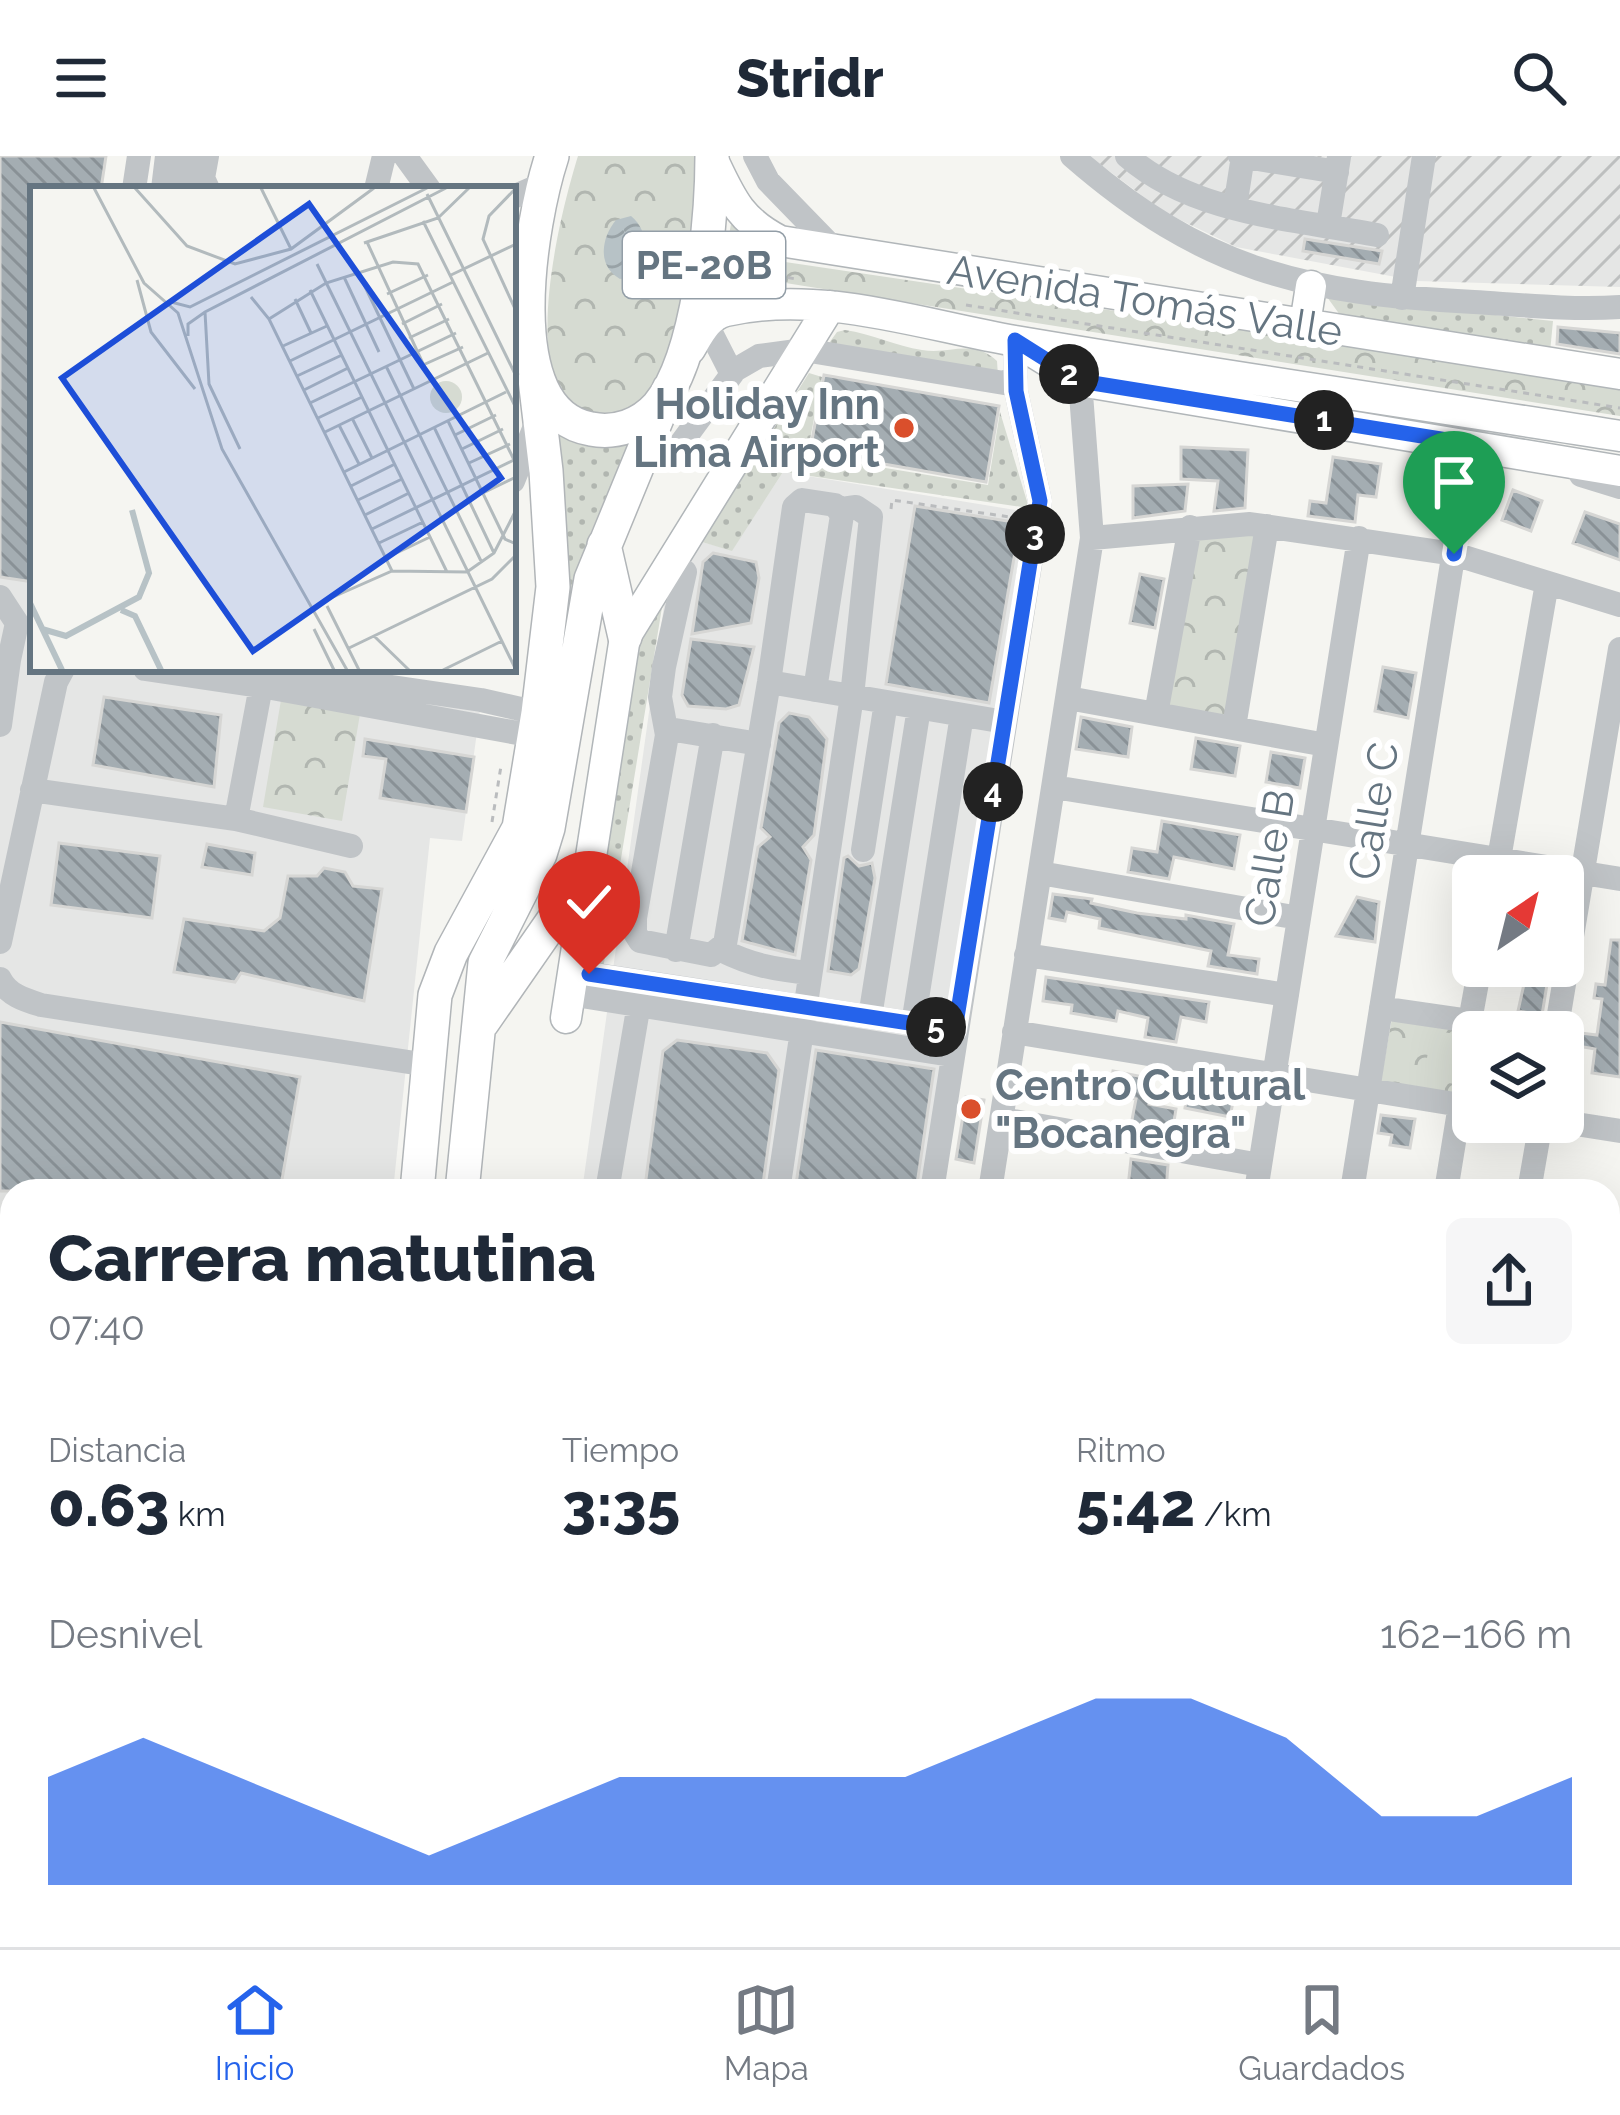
<!DOCTYPE html>
<html lang="es">
<head>
<meta charset="utf-8">
<style>
  :root { --surface:#fff; --page:#f6f6f7; --text:#1f2937; --muted:#747a83; --line:#e0e1e3; --accent:#2563eb }
  body { margin:0; font-family:Raleway,sans-serif; background:var(--page); color:var(--text); height:100vh; display:flex; flex-direction:column; font-size:45px; white-space:nowrap }
  * { box-sizing:border-box; margin:0 }
  p { font-size:39px; color:var(--muted) }
  .icon { flex:none; width:66px; height:66px; fill:none; stroke:currentColor; stroke-width:2; stroke-linecap:round; stroke-linejoin:round }
  .map { position:relative; flex:1; overflow:hidden }
  .side { position:absolute; left:0px; top:1023px; width:1620px; height:768px; display:flex; flex-direction:column; background:var(--surface); border-radius:36px 36px 0 0; box-shadow:0 12px 48px #0002 }
  .side>* { flex:none }
  .needle { width:78px; rotate:35deg }
  .buttons { position:absolute; left:1452px; top:699px; display:grid; gap:24px }
  .buttons a { display:grid; place-items:center; width:132px; height:132px; border-radius:18px; background:var(--surface); box-shadow:0 12px 48px #0002; font-size:60px }
  .pin { position:absolute; display:grid; place-items:center; width:102px; height:102px; color:#fff; margin:-123px -51px; border-radius:50% 50% 50% 0; rotate:-45deg; box-shadow:0 0 12px #0007 }
  .pin .icon { rotate:45deg }
  .km { position:absolute; width:60px; height:60px; margin:-30px; border-radius:50%; background:#222; color:#fff; font-size:33px; line-height:60px; text-align:center }
  .round { display:grid; place-items:center; flex:none; width:126px; height:126px; border-radius:18px; background:var(--page) }
  .head { display:flex; align-items:center; justify-content:space-between; height:204px; padding:0 48px }
  h1 { font-size:66px; font-weight:800; line-height:90px }
  .figures { display:grid; grid-template-columns:repeat(3,1fr); gap:18px; height:204px; padding:12px 48px }
  .figures div { display:grid; align-content:center }
  .figures b { font-size:60px; font-weight:800 }
  .figures small { font-size:33px; font-weight:400 }
  .figures p { font-size:33px }
  .chart { height:336px; padding:24px 48px }
  .chart p { display:flex; justify-content:space-between }
  .chart svg { width:100%; height:216px; margin-top:12px; fill:var(--accent); opacity:.7 }
  header { display:flex; justify-content:space-between; align-items:center; height:156px; padding:0 48px; background:var(--surface); font-size:54px; font-weight:800 }
  .menu { display:flex; justify-content:space-around; align-items:center; height:168px; border-top:3px solid var(--line); background:var(--surface); font-size:33px; color:var(--muted) }
  .menu a { display:grid; justify-items:center; gap:6px }
  .menu .active { color:var(--accent) }
  .map>svg:first-child { display:block }
  .built { fill:#e5e6e5 }
  .industrial { fill:url(#industrial-furrows) }
  .grass { fill:url(#grass-dots) }
  .park { fill:url(#park-crowns) }
  .garden { fill:#d6dbd2 }
  .water { fill:url(#water-waves) }
  .building { fill:url(#building-back-hatch); stroke:#d6d6d4; stroke-width:3 }
  .lines { fill:none; stroke-linecap:round; stroke-linejoin:round }
  .major-casing { stroke:#b1b6b9; stroke-width:33 }
  .highway-casing { stroke:#b1b5b8; stroke-width:36 }
  .path { stroke:#babcbe; stroke-width:3; stroke-dasharray:6 6; stroke-linecap:butt }
  .minor { stroke:#c0c4c7; stroke-width:24 }
  .major { stroke:#fff; stroke-width:30 }
  .highway { stroke:#fff; stroke-width:33 }
  .route-casing { stroke:#fff; stroke-width:24 }
  .route { stroke:#2563eb; stroke-width:15 }
  .poi-dot { fill:#da4f2c; stroke:#fff; stroke-width:4.5 }
  .labels { text-anchor:middle; stroke-width:12; stroke-linejoin:round; paint-order:stroke }
  .shield { fill:#fff; stroke:#939ea7; stroke-width:3 }
  .shield-label { font-size:39px; font-weight:bold; fill:#657581 }
  .street-label { font-size:42px; fill:#657581; stroke:#fff }
  .poi-label { font-size:42px; font-weight:bold; fill:#657581; stroke:#fff; text-anchor:end }
  .inset-river { fill:none; stroke:#b7c2c6; stroke-width:6 }
  .inset-road { fill:none; stroke:#b2babd; stroke-width:3 }
  .view { fill:#1d4ed8; fill-opacity:0.15; stroke:#1d4ed8; stroke-width:6 }
  .inset-edge { fill:none; stroke:#657581; stroke-width:6 }
</style>
</head>
<body>
<header><svg class="icon" aria-label="menu" viewBox="0 0 24 24"><path d="M4 6h16M4 12h16M4 18h16"/></svg>Stridr<svg class="icon" aria-label="search" viewBox="0 0 24 24"><circle cx="10" cy="10" r="6"/><path d="M15 15l6 6"/></svg></header>
<div class="map">
<svg width="1620" height="1791" viewBox="0 0 1620 1791">
  <defs>
    <pattern id="industrial-furrows" width="10" height="10" patternUnits="userSpaceOnUse" patternTransform="scale(3)"><rect width="10" height="10" fill="#e5e6e5"/><path d="M-1 1l2-2M0 10L10 0M9 11l2-2" fill="none" stroke="#bdbfbf"/></pattern>
    <pattern id="grass-dots" width="8" height="8" patternUnits="userSpaceOnUse" patternTransform="scale(3)"><rect width="8" height="8" fill="#d6dbd2"/><path d="M2 2h.1M6 6h.1" fill="none" stroke="#b1b6b0" stroke-width="1.8" stroke-linecap="round"/></pattern>
    <pattern id="park-crowns" width="20" height="18" patternUnits="userSpaceOnUse" patternTransform="scale(3)"><rect width="20" height="18" fill="#d6dbd2"/><path d="M2 6a3 3 0 1 1 6 0M12 15a3 3 0 1 1 6 0" fill="none" stroke="#b1b6b0"/></pattern>
    <pattern id="water-waves" width="16" height="10" patternUnits="userSpaceOnUse" patternTransform="scale(3)"><rect width="16" height="10" fill="#b7c2c6"/><path d="M0 5q4-4 8 0t8 0" fill="none" stroke="#98a2a6"/></pattern>
    <pattern id="building-back-hatch" width="6" height="6" patternUnits="userSpaceOnUse" patternTransform="scale(3)"><rect width="6" height="6" fill="#a4adb2"/><path d="M-1 5l2 2M0 0l6 6M5-1l2 2" fill="none" stroke="#899196"/></pattern>
  </defs>
  <rect width="100%" height="100%" fill="#f5f5f1"/>
  <path class="built" d="M0 0 33 33V513H195L480 554 462 685 430 682 393 1035H12V1779H309L307 1791H0Z
    M783 316 1046 359 939 1035H582L665 442 702 386 732 394Z"/>
  <path class="industrial" d="M1089 0H1620V131L1417 125 1236 91 1164 56Z
    M488 1779H838L837 1791H485Z"/>
  <path class="grass" d="M1327 141 1553 165 1550 196 1340 159Z
    M845 174C872 178 896 190 922 194 950 199 972 182 997 205L998 220 824 194 837 176Z
    M809 217 822 221 807 299 988 329 1000 256 1029 352 783 316 732 395 702 386Z
    M557 275 598 291 628 288 589 381 567 452Z
    M664 439 603 813 586 806 635 487Z"/>
  <path class="park" d="M578 0H698C694 69 689 183 646 240 636 254 614 262 597 258 584 254 567 247 560 234 530 182 561 55 578 0Z
    M731 68 765 103 1620 230V260L773 125 719 135Z
    M1255 374 1229 561 1167 551 1196 376Z
    M281 544 360 558 342 665 263 651Z
    M1392 862 1473 876V948L1379 935Z
    M1608 1177 1620 1179V1356L1608 1354Z"/>
  <path class="garden" d="M1431 874 1473 881V931L1424 923Z"/>
  <path class="water" d="M631 60C650 76 647 99 634 118L620 123C597 110 601 82 616 64Z"/>
  <path class="building" d="M0 0H106L101 33H33V426L0 421Z
    M1305 83 1382 95 1379 108 1303 95Z
    M1558 171 1620 177V198L1557 188Z
    M824 219 999 250 986 326 810 295Z
    M1181 291 1248 294 1245 352 1214 355 1218 325 1181 323Z
    M1333 301 1381 308 1376 341 1358 339 1355 366 1308 360 1310 345 1326 347Z
    M1188 328 1185 355 1133 362V330Z
    M1513 334 1542 345 1531 375 1502 364Z
    M915 350 1020 367 989 547 886 528Z
    M1585 356 1620 368V404L1573 387Z
    M713 397 756 406 759 422 751 467 692 478 703 406Z
    M1140 418 1164 423 1155 472 1130 467Z
    M691 483 754 491 739 549 726 553 688 550 682 539Z
    M1383 511 1416 517 1408 562 1375 555Z
    M104 541 221 559 214 631 93 609Z
    M789 557 809 561 827 583 814 679 803 691 811 704 795 799 742 785 758 691 770 681 761 672 779 567Z
    M1081 561 1132 571 1128 601 1076 593Z
    M1196 582 1240 590 1235 620 1191 613Z
    M365 583 474 601 466 656 380 642 386 603 363 600Z
    M1271 596 1305 602 1300 632 1266 626Z
    M1162 665 1240 679 1234 713 1174 701 1169 723 1128 716 1132 692 1157 696Z
    M59 687 160 700 152 762 51 749Z
    M207 688 255 697 252 719 202 711Z
    M848 700 859 710 872 707 875 722 859 813 851 819 828 815 844 702Z
    M324 712 345 716 353 730 382 733 364 845 241 817 235 826 174 816 184 763 264 775 280 762 288 720H317Z
    M1053 738 1092 743 1091 747 1137 757 1186 763V759L1234 768 1228 799 1259 803 1257 818 1208 810 1211 795 1099 772 1100 763 1067 756 1065 765 1049 762Z
    M1357 741 1379 746 1375 786 1336 780Z
    M1611 784H1620V921L1592 917 1595 893 1566 888 1573 876 1597 879 1602 843 1594 842 1596 828 1605 829Z
    M1528 810H1550L1542 859 1518 855Z
    M1046 821 1209 846 1206 866 1181 861 1176 886 1145 881 1148 862 1118 855 1116 865 1071 857 1072 849 1043 845Z
    M0 866 300 921 280 1035H0Z
    M677 884 767 897 779 914 762 1035H658L646 1023 663 895Z
    M816 894 934 913 916 1035H795Z
    M1113 915 1153 923 1149 948 1176 953 1172 977 1131 969 1136 943 1109 938Z
    M1188 932 1234 941 1230 961 1185 952Z
    M966 941 984 944 974 1007 956 1003Z
    M1381 959 1415 963 1410 992 1390 989 1392 979 1378 977Z
    M1131 1003 1168 1009 1166 1035 1128 1031Z"/>
  <g class="lines">
    <g class="major-casing">
      <path id="major" d="M712 2C731 42 739 64 780 85L1620 218
        M1305 168 1311 130
        M1025 191 1080 225 1620 315
        M690 193C699 178 708 159 726 155 820 133 922 169 1015 185 1216 219 1418 248 1620 280
        M566 862 625 481 830 150"/>
    </g>
    <g class="highway-casing">
      <path id="highway" d="M552 0C531 64 496 257 591 273 616 278 641 269 658 250 699 202 712 63 712 0
        M604 389 625 481
        M482 867 589 713
        M417 1035 435 839 451 797 519 672 538 557 553 431 546 315 535 223
        M462 1035 485 807 540 698 548 672 591 423 669 233
        M342 1791 345 1779
        M378 1791 379 1779"/>
    </g>
    <path class="path" d="M729 126 768 118 796 123
      M966 149 1620 252
      M891 353 892 344 1017 362
      M492 666 501 610"/>
    <path class="minor" d="M207 0 203 22 208 33
      M405 0 429 33
      M755 0 768 25 837 96
      M1072 0C1204 115 1304 137 1474 146 1522 149 1571 154 1620 151
      M1127 0C1193 58 1294 63 1377 79
      M1240 0 1337 16
      M134 33 139 0
      M163 33 167 0
      M183 33 187 0
      M376 33 384 0
      M513 41 543 28
      M1235 51 1243 0
      M1328 69 1339 1
      M1402 142 1424 0
      M706 167 732 218
      M638 306 671 301 735 214 759 200 804 194 1004 227 1016 221
      M1581 319 1620 331
      M513 325 540 258
      M1092 382 1250 368 1454 398 1620 449
      M685 416 664 511 660 541 667 579 635 762V777L640 785 711 799 725 788 769 526 794 351 802 344 835 349 842 359 815 534
      M0 441 17 467 9 504 0 511
      M145 513 261 530 236 663
      M269 513 481 544 538 557
      M769 526 1005 566
      M261 530 534 580
      M1068 542 1326 589
      M1156 558 1190 371
      M0 569 9 504
      M1234 571 1267 370
      M667 579 675 574 759 588
      M1054 631 1620 723
      M32 634 236 663 351 690
      M863 694 886 546
      M1040 717 1299 762
      M1496 720 1547 427
      M0 786 56 526 63 513
      M676 794 713 579
      M721 794C751 809 776 814 810 817
      M1026 799 1287 839
      M572 815 955 874
      M0 823C8 839 25 844 41 849L428 909
      M569 838 951 899
      M1381 852 1545 876
      M870 861 919 552
      M1470 865 1480 810
      M913 868 962 559
      M1014 876 1473 951
      M1556 876 1620 493
      M1002 963 1260 1009
      M1563 966 1620 975
      M607 1035 641 836
      M778 1035 852 540 871 361 856 351 842 353
      M932 1035 1040 345 1016 235 1015 185
      M990 1035 1092 382 1080 225
      M1256 1035 1359 382
      M1352 1035 1471 288
      M1446 1035 1460 949
      M1529 1035 1541 966
      M0 1140 12 1142
      M1611 1149 1620 1085
      M1608 1385 1620 1387
      M1608 1473 1620 1475
      M0 1492 12 1494
      M0 1527 12 1531
      M1608 1559 1620 1560
      M0 1573 12 1571
      M0 1607 12 1611
      M1608 1643 1620 1645
      M1608 1734 1620 1736
      M466 1791H468
      M869 1791 871 1779
      M1136 1791 1137 1779
      M1232 1791 1234 1779
      M1325 1791 1327 1779
      M1410 1791 1412 1779
      M1500 1791 1502 1779"/>
    <use href="#major" class="major"/>
    <use href="#highway" class="highway"/>
  </g>
  <g class="lines">
    <g class="route-casing">
      <path id="route" d="M589 818 955 874 1040 345 1016 235 1015 184 1080 225 1472 288 1454 398"/>
    </g>
    <use href="#route" class="route"/>
  </g>
  <g class="poi-dot">
    <circle cx="904" cy="272" r="12"/>
    <circle cx="971" cy="953" r="12"/>
  </g>
  <g class="labels">
    <rect class="shield" x="623" y="76" width="162" height="66" rx="9"/>
    <g class="shield-label">
      <text x="704" y="123">PE-20B</text>
    </g>
    <g class="street-label">
      <text transform="translate(1145 144) rotate(9)" y="15">Avenida Tomás Valle</text>
      <text transform="translate(1373 655) rotate(-81)" y="15">Calle C</text>
      <text transform="translate(1269 702) rotate(-81)" y="15">Calle B</text>
    </g>
    <g class="poi-label">
      <text x="880" y="263">Holiday Inn<tspan x="880" dy="48">Lima Airport</tspan></text>
      <text x="995" y="944" text-anchor="start">Centro Cultural<tspan x="995" dy="48">"Bocanegra"</tspan></text>
    </g>
  </g>
  <g transform="translate(30 30)">
    <rect width="486" height="486" fill="#f5f5f1"/>
    <path d="M400 211a16 16 0 1 1 32 0a16 16 0 1 1-32 0Z" fill="#d6dbd2"/>
    <path class="inset-river" d="M0 417 32 484M91 424 105 430 131 484M12 443 36 450 109 411 119 387 102 324"/>
    <path class="inset-road" d="M64 2 114 97 148 127 192 263 317 484M105 2 157 60 205 78 261 63 344 2M231 2 261 63M486 2 459 30 453 53 486 125M397 8 486 190M393 35 486 222M337 56 401 195M334 57 408 32 439 2M287 78 486 484M328 86 384 203M421 89 486 58M314 91 349 166M107 94 121 146 165 203M280 104 417 386M357 108 398 89M221 111 239 133 362 385M265 113 281 147M141 116 160 121 397 2M175 126 179 198 210 263M239 133 296 97 363 76 388 78 486 278M372 138 412 118M158 150V138L175 126 416 2M379 152 419 133M253 160 297 140M260 175 423 96M393 179 433 161M356 180 452 377M267 190 312 169M274 204 318 182M280 217 426 147M288 232 332 211M322 232 342 272M418 235 475 353 486 358M309 239 329 278M404 241 464 367M295 246 458 167M425 249 466 229M432 263 473 243M439 277 480 258M314 286 476 206M321 300 365 278M453 307 486 291M328 314 372 293M335 329 379 307M342 343 486 273M349 357 393 336M356 372 400 351M294 415 362 385 437 386 464 367 486 324M297 420 329 484M284 443 304 484M344 450 379 484M319 462 462 393 486 369M413 484 472 455"/>
    <path class="view" d="M279 18 471 292 223 465 32 192Z"/>
    <rect width="486" height="486" class="inset-edge"/>
  </g>
</svg>
<div class="buttons">
<a><svg class="needle" viewBox="-14 -14 28 28"><path d="M0-13l5 13h-10z" fill="#e53935"/><path d="M0 13l5-13h-10z" fill="#747a83"/></svg></a>
<a><svg class="icon" aria-label="layers" viewBox="0 0 24 24"><path d="M12 4l9 5-9 5-9-5zM3 14l9 5 9-5"/></svg></a>
</div>
<div class="pin" style="left:1454px;top:398px;background:#1e9e55"><svg class="icon" aria-label="arrive" viewBox="0 0 24 24"><path d="M6 21V4h12l-3 4 3 4H6"/></svg></div>
<div class="pin" style="left:589px;top:818px;background:#d93025"><svg class="icon" aria-label="check" viewBox="0 0 24 24"><path d="M5 12l5 5 9-10"/></svg></div>
<b class="km" style="left:1324px;top:264px">1</b>
<b class="km" style="left:1069px;top:218px">2</b>
<b class="km" style="left:1035px;top:378px">3</b>
<b class="km" style="left:993px;top:636px">4</b>
<b class="km" style="left:936px;top:871px">5</b>
<section class="side">
<div class="head"><div><h1>Carrera matutina</h1><p>07:40</p></div><a class="round"><svg class="icon" aria-label="share" viewBox="0 0 24 24"><path d="M12 15V3M7 8l5-5 5 5M5 13v7h14v-7"/></svg></a></div>
<div class="figures">
<div><p>Distancia</p><b>0.63<small> km</small></b></div>
<div><p>Tiempo</p><b>3:35</b></div>
<div><p>Ritmo</p><b>5:42<small> /km</small></b></div>
</div>
<div class="chart"><p><span>Desnivel</span>162–166 m</p>
<svg viewBox="0 0 160 44" preserveAspectRatio="none"><path d="M0 44V22L10 14L20 22L30 30L40 38L50 30L60 22L70 22L80 22L90 22L100 14L110 6L120 6L130 14L140 30L150 30L160 22V44z"/></svg>
</div>
</section>
</div>
<nav class="menu">
<a class="active"><svg class="icon" aria-label="home" viewBox="0 0 24 24"><path d="M3 11l9-7 9 7M6 9v11h12V9"/></svg>Inicio</a>
<a><svg class="icon" aria-label="map" viewBox="0 0 24 24"><path d="M3 6l6-2 6 2 6-2v14l-6 2-6-2-6 2zM9 4v14M15 6v14"/></svg>Mapa</a>
<a><svg class="icon" aria-label="saved" viewBox="0 0 24 24"><path d="M7 4h10v16l-5-4-5 4z"/></svg>Guardados</a>
</nav>
</body>
</html>
